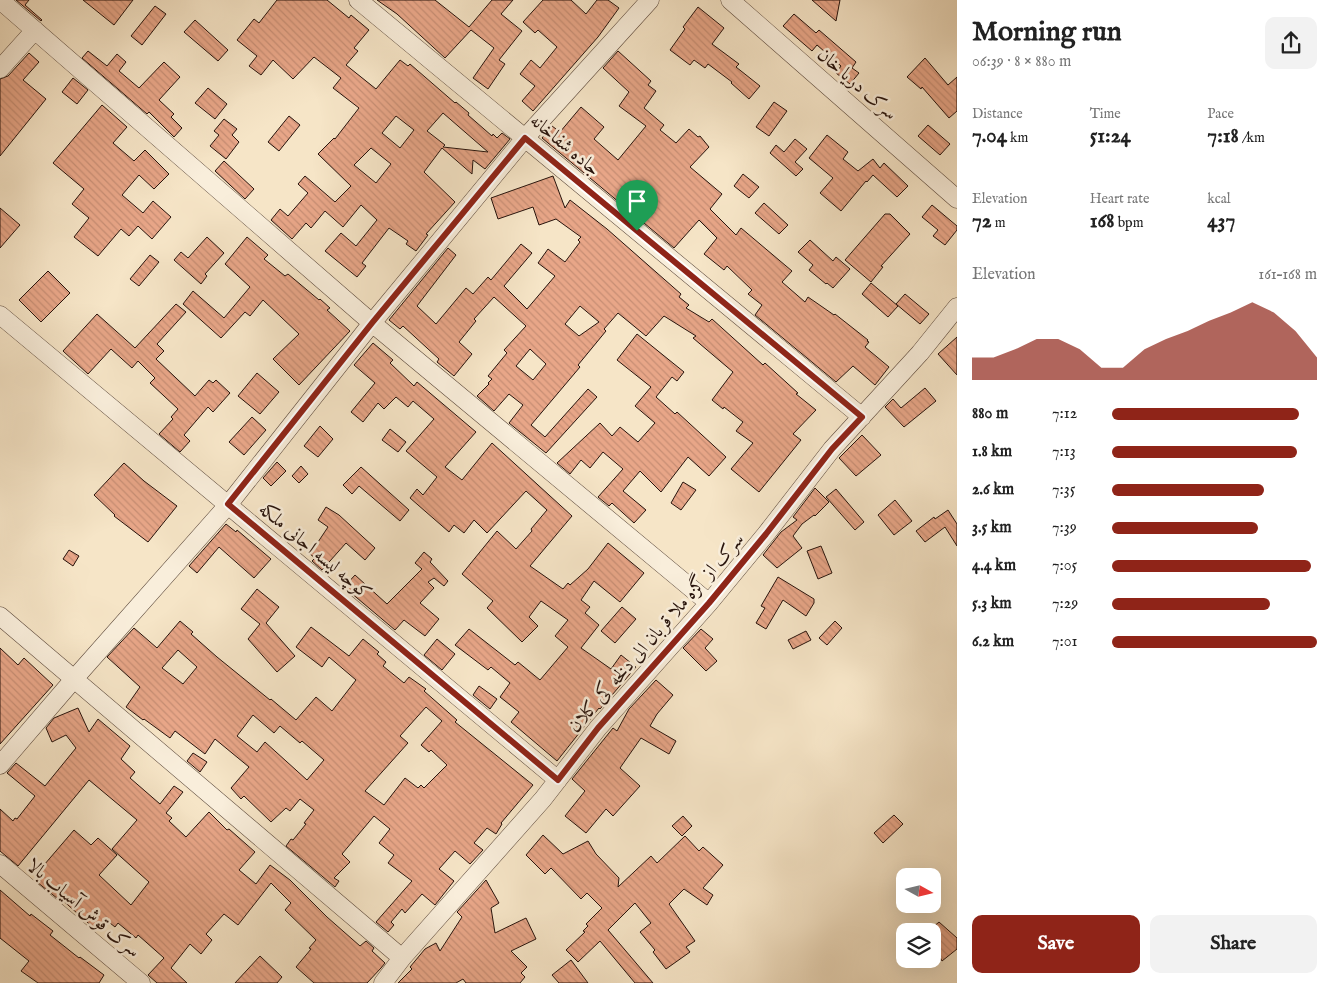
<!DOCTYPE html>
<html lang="en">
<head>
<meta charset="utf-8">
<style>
  :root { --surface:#fff; --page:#f2f2f2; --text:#222; --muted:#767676; --accent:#8f2418 }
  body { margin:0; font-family:"IM FELL English",Amiri,serif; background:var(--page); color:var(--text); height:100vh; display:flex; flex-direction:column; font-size:19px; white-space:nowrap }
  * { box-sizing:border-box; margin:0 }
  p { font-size:16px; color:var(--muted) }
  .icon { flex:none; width:28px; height:28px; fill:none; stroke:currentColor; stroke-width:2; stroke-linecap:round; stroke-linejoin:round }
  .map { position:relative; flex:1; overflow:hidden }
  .drawer { display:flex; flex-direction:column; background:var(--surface); width:375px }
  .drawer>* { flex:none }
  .needle { width:32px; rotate:98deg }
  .fabs { position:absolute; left:896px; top:868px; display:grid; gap:10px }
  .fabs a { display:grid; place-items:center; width:45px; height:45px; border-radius:10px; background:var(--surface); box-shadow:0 5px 20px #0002; font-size:25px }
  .pin { position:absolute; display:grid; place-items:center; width:42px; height:42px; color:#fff; margin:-51px -21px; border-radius:50% 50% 50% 0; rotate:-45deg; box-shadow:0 0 5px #0007 }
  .pin .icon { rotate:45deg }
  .round { display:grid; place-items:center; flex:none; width:52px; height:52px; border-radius:10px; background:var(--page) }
  .head { display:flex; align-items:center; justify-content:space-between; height:85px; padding:0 15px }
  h1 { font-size:28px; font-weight:700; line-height:38px }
  .metrics { display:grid; grid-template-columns:repeat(3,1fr); gap:8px; height:85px; padding:5px 15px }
  .metrics div { display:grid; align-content:center }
  .metrics b { font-size:21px; font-weight:700 }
  .metrics small { font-size:14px; font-weight:400 }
  .metrics p { font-size:14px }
  .chart { height:140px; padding:10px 15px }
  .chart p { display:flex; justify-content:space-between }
  .chart svg { width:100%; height:90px; margin-top:5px; fill:var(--accent); opacity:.7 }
  .button { display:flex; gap:10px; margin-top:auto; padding:10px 15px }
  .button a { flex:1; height:58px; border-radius:10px; background:var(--accent); color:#fff; font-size:20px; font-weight:700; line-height:58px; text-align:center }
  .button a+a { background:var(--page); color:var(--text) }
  ul { padding:0 15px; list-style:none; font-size:16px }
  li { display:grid; grid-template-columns:80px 60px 1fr; align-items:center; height:38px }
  li i { height:12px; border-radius:6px; background:var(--accent) }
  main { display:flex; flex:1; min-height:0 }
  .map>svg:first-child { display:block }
  .building { fill:url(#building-back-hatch); stroke:#27130c; fill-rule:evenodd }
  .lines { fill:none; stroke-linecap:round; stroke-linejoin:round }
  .minor-casing { stroke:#5b483b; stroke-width:19 }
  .minor { stroke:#f9eedb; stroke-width:18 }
  .route-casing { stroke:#fff; stroke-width:10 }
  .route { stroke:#8f2418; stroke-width:6 }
  .labels { text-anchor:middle; stroke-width:5; stroke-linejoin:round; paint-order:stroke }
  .street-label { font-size:19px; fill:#27130c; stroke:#f9eedb }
</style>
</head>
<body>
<main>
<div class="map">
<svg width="957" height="983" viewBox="0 0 957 983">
  <defs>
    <pattern id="building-back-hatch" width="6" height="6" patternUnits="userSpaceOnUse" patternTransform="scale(1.25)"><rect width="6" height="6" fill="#e8a688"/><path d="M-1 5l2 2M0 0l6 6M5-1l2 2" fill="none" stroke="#c78e74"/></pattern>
  </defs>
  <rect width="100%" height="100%" fill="#f6e5c7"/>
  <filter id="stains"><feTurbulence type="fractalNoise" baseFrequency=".004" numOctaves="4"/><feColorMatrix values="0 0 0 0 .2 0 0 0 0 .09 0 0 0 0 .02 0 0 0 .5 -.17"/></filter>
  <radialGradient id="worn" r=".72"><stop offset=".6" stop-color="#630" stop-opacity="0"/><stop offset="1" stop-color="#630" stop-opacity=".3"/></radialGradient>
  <path class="building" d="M16 0H29L25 5 42 20 41 21Z
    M83 0H133L114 25Z
    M277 0H327L349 18 351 15 369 30 354 48 358 51 346 65 376 89 400 60 408 66 410 64 455 103 456 102 469 113 468 115 492 136 493 134 497 138 502 133 510 139 485 169 473 160 472 174 442 148 424 172 455 202 426 234 428 235 416 251 406 244 408 241 389 228 362 263 366 266 357 277 325 251 341 233 356 246 377 220 361 205 343 227 325 211 311 228 306 223 292 239 271 220 280 209 288 216 308 193 298 184 305 176 335 202 351 186 318 154 334 138 335 139 359 108 333 88 341 78 314 57 293 79 273 60 261 75 249 66 257 56 237 40 254 19 259 23ZM443 113 488 152 443 147 445 145 427 131ZM396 116 414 130 400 148 382 133ZM371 148 391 164 376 183 354 165Z
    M377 0H435L469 27 492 0H513L501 14 522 31 499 60 505 64 488 89 473 78 494 48 471 30 445 58 397 14Z
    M543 0H571L586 14 597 0H608L619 8 598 37 533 111 522 101 535 86 520 74 531 60 540 68 557 47 538 30 535 33 523 22Z
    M812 0H840L836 21Z
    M155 6 166 14 142 45 131 36Z
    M698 7 724 28 712 44 739 64 736 67 760 86 749 99 731 83 732 82 708 64 705 68 694 60 690 65 670 50 685 29 683 27Z
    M794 14 816 33 819 30 856 62 852 68 859 73 850 84 836 73 841 66 817 45 812 51 783 26Z
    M195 20 228 50 218 61 184 32Z
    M88 51 107 66 117 54 126 62 119 71 139 88 164 62 180 77 159 100 174 114 171 117 182 128 174 137 149 112 147 114 82 58Z
    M618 51 651 81 648 85 656 91 644 108 664 125 660 130 676 143 689 129 698 137 700 136 709 147 690 167 722 194 710 209 736 235 741 228 792 271 782 282 805 302 808 297 834 315 835 314 868 340 867 341 869 342 865 347 889 367 875 385 853 366 836 382 755 315 762 305 748 294 752 290 727 266 724 270 704 254 717 238 699 220 674 248 542 138 552 126 560 132 581 107 604 127 594 139 618 160 646 126 619 106 629 92 603 68Z
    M29 53 39 62 23 80 46 99 0 156V79L8 76Z
    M925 58 948 85 957 77V111L949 118 922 87 921 89 907 77Z
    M73 78 88 90 77 104 62 92Z
    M208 88 227 104 215 119 195 103Z
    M774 102 787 111 769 136 756 127Z
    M102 105 127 127 113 143 134 161 145 150 169 174 154 189 139 175 122 195 143 213 153 201 171 217 152 239 138 226 129 236 121 229 98 256 74 237 89 218 72 204 84 189 53 163Z
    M289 116 300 125 279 151 268 142Z
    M224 119 237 129 232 135 239 142 226 159 210 146 219 135 214 131Z
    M928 125 950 144 940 155 918 136Z
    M827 135 848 152 843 159 858 171 873 159 880 168 884 163 908 186 897 197 873 175 867 182 866 181 841 211 820 193 833 178 809 158Z
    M795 139 807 149 795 162 803 169 796 176 770 153 776 145 784 152Z
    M224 161 254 189 245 199 215 171Z
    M743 174 759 187 749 198 734 186Z
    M553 176 565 208 570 200 607 229 681 294 679 297 689 305 686 308 709 322 712 319 763 365 765 363 798 393 796 394 816 410 793 434 801 440 759 492 731 469 753 443 736 431 743 422 724 407 723 409 712 400 733 372 693 338 696 336 664 316 646 336 618 313 604 329 606 331 578 365 580 367 531 425 545 437 588 389 597 397 546 453 509 423 523 405 509 394 494 411 477 396 489 384 488 383 492 379 488 376 507 353 504 350 526 326 494 297 474 319 476 321 459 342 472 354 454 376 437 362 439 359 403 326 400 329 389 320 448 248 456 255 417 306 436 324 466 288 473 294 488 277 491 280 521 244 532 253 504 286 527 309 555 276 538 263 548 249 565 262 580 242 578 240 581 237 556 219 539 225 533 207 498 219 491 198ZM580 306 599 322 579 336 565 324ZM530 349 546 364 533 380 516 366Z
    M764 203 788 225 779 234 755 213Z
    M932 205 957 226V230L945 245 933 236 938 230 922 217Z
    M0 208 20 225 0 248Z
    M885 214H890L910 234 881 266 883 267 871 282 845 260Z
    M207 237 224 253 205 274 207 276 201 284 174 260 181 252 188 258Z
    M247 237 268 255 264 259 285 276 288 274 319 300 320 299 330 308 327 310 350 331 299 385 273 359 299 334 263 300 250 316 245 312 221 338 183 304 193 291 224 318 250 287 225 264Z
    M810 240 833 261 836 257 850 269 833 288 827 283 826 284 809 270 813 265 798 252Z
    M150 255 159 262 139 286 130 279Z
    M48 271 70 293 41 322 19 300Z
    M871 283 898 306 888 317 862 294Z
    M905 294 929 314 920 324 896 304Z
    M176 304 186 312 157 344 164 351 156 359 195 396 209 380 213 383 216 380 230 393 213 412 208 407 184 435 190 441 180 452 159 434 173 419 171 417 178 409 150 383 155 378 138 361 132 368 111 349 88 374 63 351 97 314 135 348Z
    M637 334 684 372 677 381 672 377 656 397 675 414 677 412 726 457 709 476 688 457 661 492 640 471 623 491 646 510 634 523 612 503 609 506 598 497 623 469 603 452 590 468 581 460 570 474 557 463 600 423 612 436 620 427 638 442 655 423 635 406 651 387 617 360Z
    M957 337V375L938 354Z
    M373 343 393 360 390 363 414 386 417 382 476 432 445 467 462 480 492 443 572 516 530 566 563 589 568 583 570 585 588 569 608 543 644 573 620 602 594 581 581 600 590 607 585 613 599 625 581 648 611 669 621 655 636 667 600 709 599 708 557 761 511 722 519 712 500 697 510 683 491 667 488 670 455 645 469 629 515 665 518 662 540 680 568 647 555 636 568 620 541 601 529 617 538 626 522 642 487 608 493 601 462 574 497 531 516 549 532 531 531 529 547 510 526 491 487 533 474 520 464 533 454 525 449 532 410 498 417 489 423 495 437 477 406 451 434 419 413 401 408 407 396 397 384 409 378 403 363 422 351 412 375 383 354 365Z
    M257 373 279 392 260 414 238 396Z
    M925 388 936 401 904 427 885 407 893 399 901 408Z
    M252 417 266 430 244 455 229 442Z
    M320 426 333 439 318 457 304 446Z
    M390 429 406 442 398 452 382 440Z
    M862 435 881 455 856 476 839 458Z
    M277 462 286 471 271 486 263 478Z
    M124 463 144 481 177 506 148 542 114 516 115 515 94 495Z
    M301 466 308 474 299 483 292 476Z
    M361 467 409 510 400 521 359 486 352 494 343 485Z
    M683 482 696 490 681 510 671 503Z
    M815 488 829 502 815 516 814 515 802 524 793 536 802 548 777 568 763 555 781 532 797 520 793 517Z
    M836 489 864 522 855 530 826 497Z
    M895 500 912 521 894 535 878 515Z
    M326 507 339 515 375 548 365 560 346 543 322 570 312 561 315 558 310 554 328 527 318 520Z
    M948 510 957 524V546L945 527 925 542 916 531 934 517 935 519Z
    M226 524 236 532 237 530 271 559 254 578 219 547 197 573 189 566Z
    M821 546 832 573 818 579 807 551Z
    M69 550 79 556 73 566 63 559Z
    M424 552 432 559 430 562 448 581 444 586 434 578 428 582 434 588 420 603 439 619 425 636 404 620 395 630 344 587 355 575 387 604 422 569 415 563Z
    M778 577 814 599V603L806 616 783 600 766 629 756 623 765 608 761 606Z
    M257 589 279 607 266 623 295 656 277 672 248 639 260 624 241 609Z
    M622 607 636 619 615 643 601 631Z
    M180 621 193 632 191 634 217 657 270 700 271 699 296 720 316 697 332 711 356 680 329 657 322 667 296 647 311 627 349 656 363 639 379 652 377 654 386 662 383 666 404 683 409 677 426 689 424 691 457 720 455 722 533 785 501 823 502 824 496 834 487 828 474 843 483 850 470 864 455 851 439 869 454 881 435 905 422 894 405 913 402 909 391 922 394 925 388 932 376 922 412 881 388 863 394 855 379 843 390 829 374 816 342 854 350 862 334 878 339 881 335 887 286 846 291 839 293 840 306 824 304 823 314 810 300 799 290 811 286 808 271 822 244 796 241 799 231 788 249 767 215 739 205 754 175 731 170 738 144 719 143 720 126 707 140 687 107 657 134 628 157 648ZM178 650 197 667 183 684 162 668ZM426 707 442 721 421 745 429 752 431 750 447 765 424 788 421 785 418 788 405 778 384 805 365 791 408 743 400 736ZM253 715 274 733 280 726 300 743 302 741 324 760 307 780 265 742 257 752 237 736Z
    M835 621 842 628 827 645 819 638Z
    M701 629 713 639 705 648 717 661 706 671 683 648Z
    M806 631 811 640 793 649 788 640Z
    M437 639 455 654 442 670 424 655Z
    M0 648 18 665 24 658 53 685 0 744Z
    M656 680 673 695 657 714 650 726 676 741 669 754 641 738 620 768 640 786 613 816 606 809 586 833 565 816 585 791 572 779 613 728 617 731 629 709Z
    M479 686 497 699 490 709 473 695Z
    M78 708 89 732 98 719 130 746 121 759 135 772 130 778 160 804 174 786 183 792 166 813 172 818 169 821 186 837 209 812 227 830 229 829 255 852 239 870 256 884 270 865 290 880 327 917 360 946 366 941 374 948 372 951 385 963 381 968 367 983H314L296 967 311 949 309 948 316 940 285 910 291 903 271 883 238 925 224 914 206 934 212 940 201 954 190 944 171 968 187 983H157L148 975 164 958 138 935 136 938 118 923 115 927 105 919 96 930 59 897 58 899 37 882 43 876 38 872 74 830 91 845 98 838 117 855 99 875 131 905 149 882 112 849 137 820 89 780 18 866 0 851V809L13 821 15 818 17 819 35 796 7 773 16 763 45 786 76 748 66 735 52 742 46 728 54 718Z
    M193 753 207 762 200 772 187 761Z
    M894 815 903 824 883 843 874 833Z
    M683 816 692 826 682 836 672 826Z
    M543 835 563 854 588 841 596 854 619 878 618 887 651 856 657 863 685 836 699 851 703 847 723 865 703 888 713 895 707 905 684 889 669 904 695 941 686 947 690 952 666 969 653 952 655 950 640 932 651 923 635 903 608 930 653 983H635L600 941 578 962 566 950 585 932 583 931 588 926 586 924 602 908 587 893 581 899 551 868 545 874 526 855Z
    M486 880 499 903 491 908 495 933 526 918 536 939 511 951 527 967 521 973 525 977 520 983H466L463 979 456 983H398L412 969 410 967 425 949 436 943 440 951 462 917 457 912Z
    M0 890 30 916 31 914 53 931 50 935 79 958 80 957 104 975 99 983H38L21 971 29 961 0 938Z
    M939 922 957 938V949L942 961 932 942V928Z
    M260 956 282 977 277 983H235Z
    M571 960 588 983H559L552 975Z"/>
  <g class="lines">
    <g class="minor-casing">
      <path id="minor" d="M0 0 372 323 709 603
        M358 0 862 417
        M730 0 957 199
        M0 69 35 30
        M0 315 558 780
        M0 616 402 958
        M0 765 74 679 228 505 372 323 525 138 650 0
        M0 864 141 983
        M383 983 402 958 543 799 598 728 709 603 766 534 832 449 920 353 957 307"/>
    </g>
    <use href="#minor" class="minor"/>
  </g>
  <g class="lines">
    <g class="route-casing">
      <path id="route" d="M525 138 862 417 832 449 766 534 709 603 598 728 558 780 228 504 372 323Z"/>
    </g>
    <use href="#route" class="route"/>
  </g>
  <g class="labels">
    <g class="street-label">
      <text transform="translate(858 83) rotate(41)" y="7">سرک دریا خان</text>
      <text transform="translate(566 144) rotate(40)" y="7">جاده شفاخانه</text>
      <text transform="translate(316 550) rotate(40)" y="7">کوچه لیسه اجانی ملکه</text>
      <text transform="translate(655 632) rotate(-49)" y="7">سرک از گزه ملا قربان الی دلخه کی کلان</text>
      <text transform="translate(84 907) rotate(40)" y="7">سرک قوش آسیاب بالا</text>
    </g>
  </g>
  <rect width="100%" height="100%" filter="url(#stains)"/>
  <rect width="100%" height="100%" fill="url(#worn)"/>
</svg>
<div class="fabs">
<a><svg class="needle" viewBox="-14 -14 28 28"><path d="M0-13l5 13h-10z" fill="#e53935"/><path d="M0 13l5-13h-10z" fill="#767676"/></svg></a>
<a><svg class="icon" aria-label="layers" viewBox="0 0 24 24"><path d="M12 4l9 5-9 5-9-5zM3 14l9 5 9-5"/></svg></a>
</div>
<div class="pin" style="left:637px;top:231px;background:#1e9e55"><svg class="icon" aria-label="arrive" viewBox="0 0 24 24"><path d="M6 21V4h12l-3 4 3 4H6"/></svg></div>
</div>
<section class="drawer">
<div class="head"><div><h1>Morning run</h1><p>06:39 · 8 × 880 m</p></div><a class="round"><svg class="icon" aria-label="share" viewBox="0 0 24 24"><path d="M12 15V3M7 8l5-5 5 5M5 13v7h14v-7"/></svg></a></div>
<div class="metrics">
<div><p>Distance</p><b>7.04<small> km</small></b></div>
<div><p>Time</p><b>51:24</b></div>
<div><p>Pace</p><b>7:18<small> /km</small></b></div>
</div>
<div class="metrics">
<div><p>Elevation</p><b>72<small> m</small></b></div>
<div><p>Heart rate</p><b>168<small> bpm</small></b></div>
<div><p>kcal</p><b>437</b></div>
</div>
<div class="chart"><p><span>Elevation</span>161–168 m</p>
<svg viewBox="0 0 160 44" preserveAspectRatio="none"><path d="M0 44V33L10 33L20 29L30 24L40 24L50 29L60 38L70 38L80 29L90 24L100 20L110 15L120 11L130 6L140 11L150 20L160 33V44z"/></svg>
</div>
<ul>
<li><b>880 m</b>7:12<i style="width:91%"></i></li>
<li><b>1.8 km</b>7:13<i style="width:90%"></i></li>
<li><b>2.6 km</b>7:35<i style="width:74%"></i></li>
<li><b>3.5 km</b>7:39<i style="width:71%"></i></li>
<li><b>4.4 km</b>7:05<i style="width:97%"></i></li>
<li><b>5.3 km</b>7:29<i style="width:77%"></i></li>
<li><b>6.2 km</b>7:01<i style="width:100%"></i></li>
</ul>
<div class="button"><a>Save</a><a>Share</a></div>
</section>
</main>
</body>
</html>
